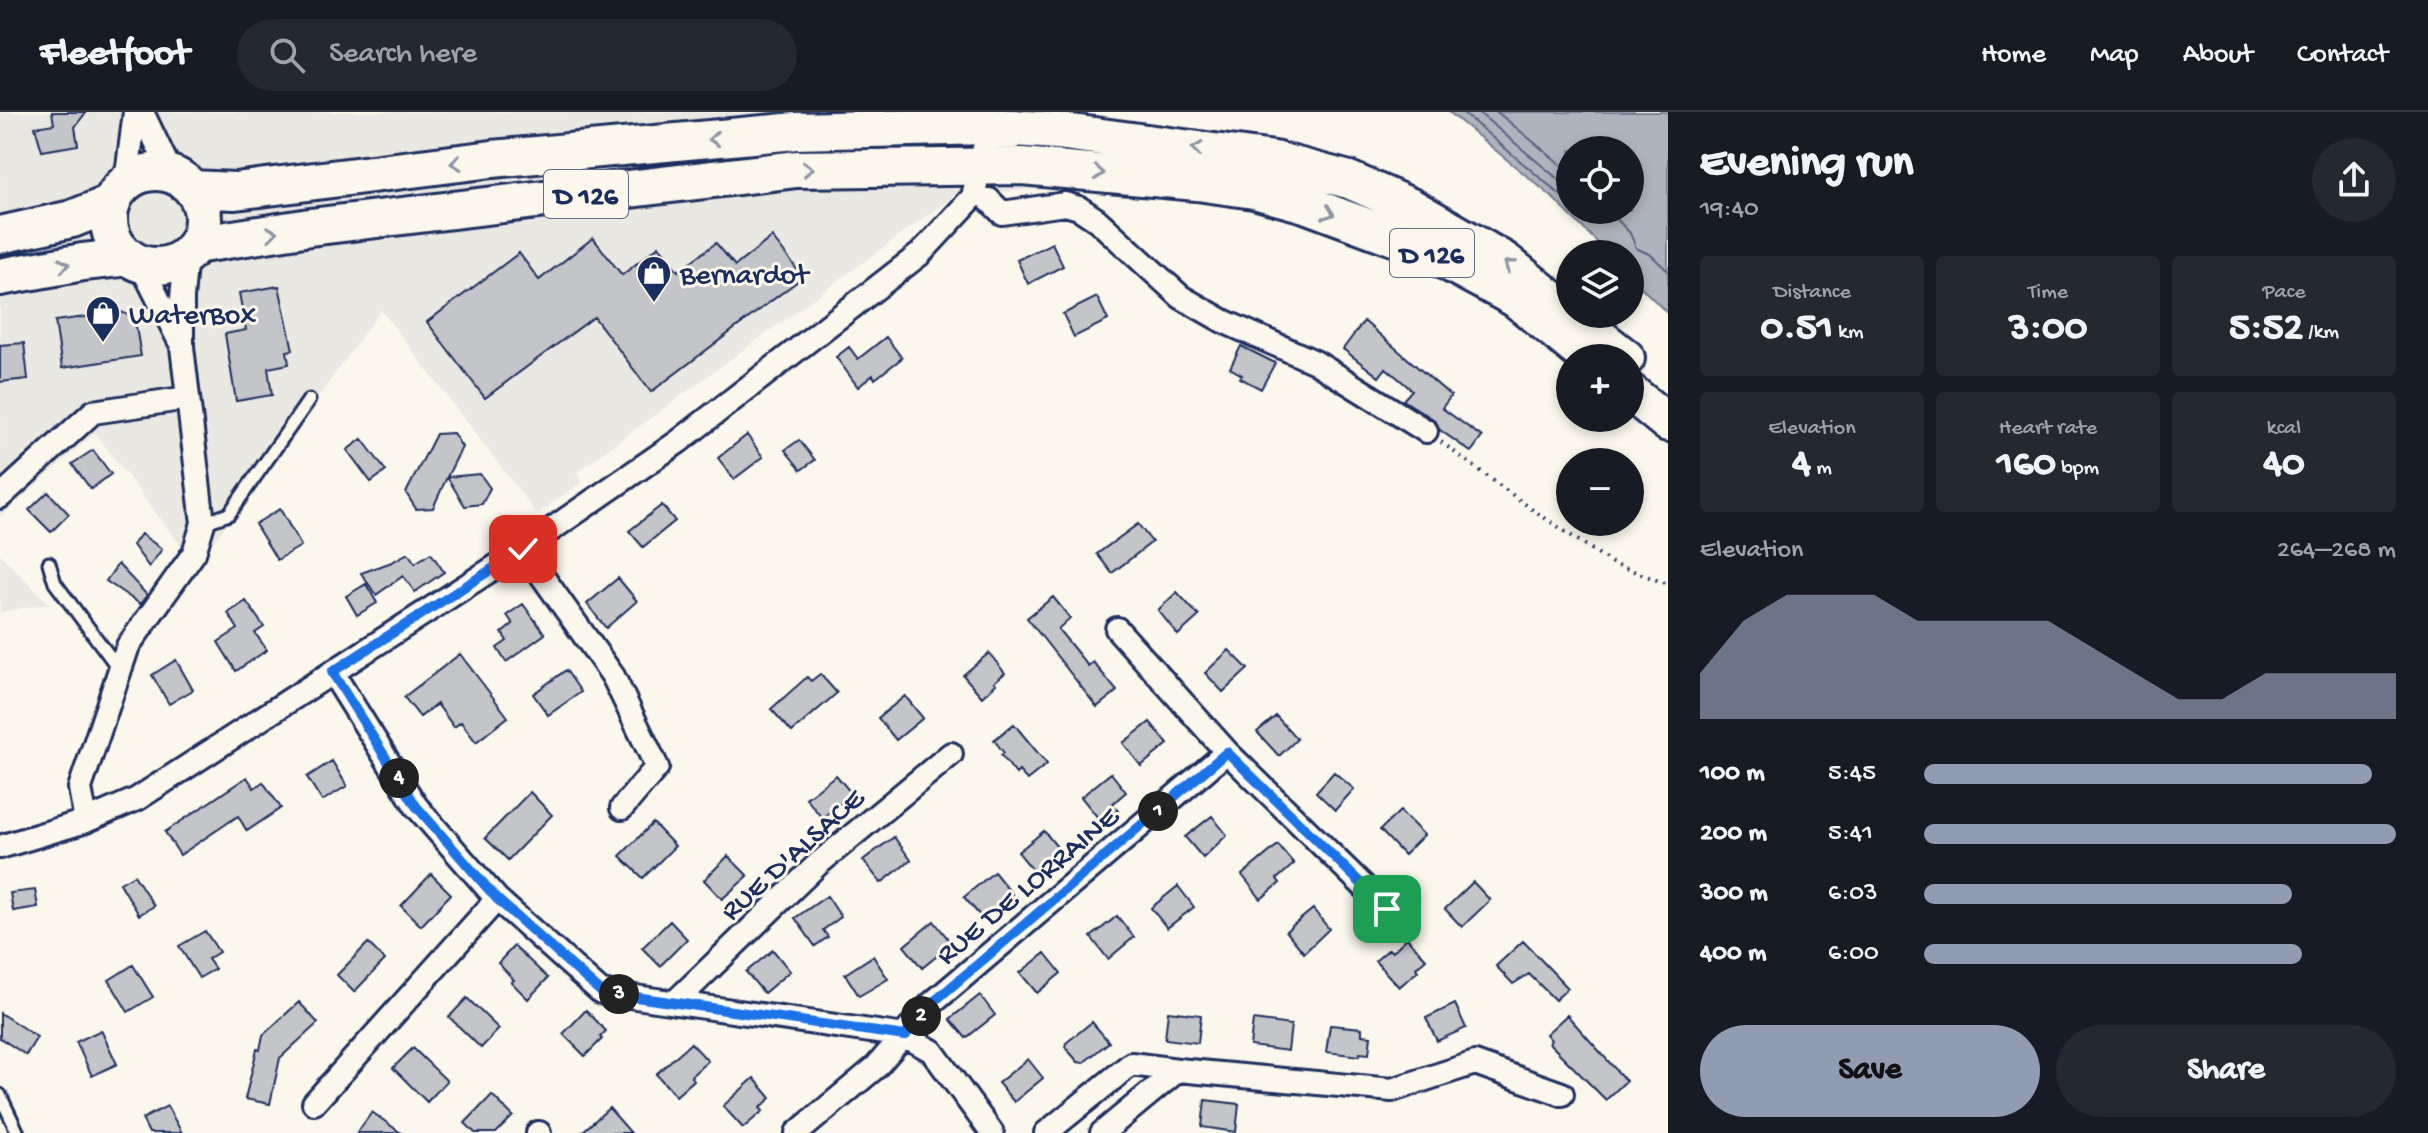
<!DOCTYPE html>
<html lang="en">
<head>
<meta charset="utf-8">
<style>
  :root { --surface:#171b24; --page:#242831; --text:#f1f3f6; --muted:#9ea1a6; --line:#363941; --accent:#919bb2 }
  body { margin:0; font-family:"Gochi Hand",sans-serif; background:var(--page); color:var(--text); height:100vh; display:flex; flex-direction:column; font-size:30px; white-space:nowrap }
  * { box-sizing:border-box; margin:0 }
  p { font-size:26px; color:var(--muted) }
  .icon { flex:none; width:44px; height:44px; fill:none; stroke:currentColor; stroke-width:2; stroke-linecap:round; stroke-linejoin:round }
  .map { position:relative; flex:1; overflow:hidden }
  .details { display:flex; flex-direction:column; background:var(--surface); width:760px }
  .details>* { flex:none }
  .tools { position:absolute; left:1556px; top:24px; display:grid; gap:16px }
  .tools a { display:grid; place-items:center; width:88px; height:88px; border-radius:50%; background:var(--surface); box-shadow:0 4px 12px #0003; font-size:40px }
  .pin { position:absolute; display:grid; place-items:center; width:68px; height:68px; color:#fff; margin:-34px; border-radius:16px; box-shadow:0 4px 12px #0006 }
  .km { position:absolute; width:40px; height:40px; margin:-20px; border-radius:50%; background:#222; color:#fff; font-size:22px; line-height:40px; text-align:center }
  .round { display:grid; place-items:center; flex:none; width:84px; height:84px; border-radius:42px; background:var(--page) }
  .overview { display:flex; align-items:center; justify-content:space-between; height:136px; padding:0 32px }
  h1 { font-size:44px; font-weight:700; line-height:60px }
  .metrics { display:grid; grid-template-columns:repeat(3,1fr); gap:12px; height:136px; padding:8px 32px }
  .metrics div { display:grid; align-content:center; border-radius:8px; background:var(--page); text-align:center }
  .metrics b { font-size:40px; font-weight:700 }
  .metrics small { font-size:22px; font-weight:400 }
  .metrics p { font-size:22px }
  .chart { height:224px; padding:16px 32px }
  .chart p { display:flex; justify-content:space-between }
  .chart svg { width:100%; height:144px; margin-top:8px; fill:var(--accent); opacity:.7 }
  .primary-button { display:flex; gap:16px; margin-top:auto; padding:16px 32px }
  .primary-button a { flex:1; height:92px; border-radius:48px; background:var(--accent); color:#111; font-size:32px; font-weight:700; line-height:92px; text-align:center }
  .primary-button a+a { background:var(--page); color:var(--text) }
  ul { padding:0 32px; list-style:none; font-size:26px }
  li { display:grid; grid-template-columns:128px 96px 1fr; align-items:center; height:60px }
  li i { height:20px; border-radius:10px; background:var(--accent) }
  header { display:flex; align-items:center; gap:48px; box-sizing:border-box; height:112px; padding:0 40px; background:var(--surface); border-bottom:2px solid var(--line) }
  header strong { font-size:38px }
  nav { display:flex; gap:44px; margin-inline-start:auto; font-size:28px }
  .search { width:560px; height:72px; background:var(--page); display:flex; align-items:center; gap:20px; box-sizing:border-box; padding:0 28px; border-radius:44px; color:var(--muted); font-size:30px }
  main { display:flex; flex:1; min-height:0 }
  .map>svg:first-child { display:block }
  .built { fill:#eae8e2 }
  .water { fill:#afb3bb; stroke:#747e96; stroke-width:2; fill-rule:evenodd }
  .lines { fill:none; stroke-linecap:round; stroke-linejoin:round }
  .shore { stroke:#566483; stroke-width:2 }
  .building { fill:#c3c5c9; stroke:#1b2f5e; stroke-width:2 }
  .service-casing { stroke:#1b2f5e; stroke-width:17 }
  .minor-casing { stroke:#1b2f5e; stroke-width:28 }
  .primary-casing { stroke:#1b2f5e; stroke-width:42 }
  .path { stroke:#1b2f5e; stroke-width:4; stroke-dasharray:2 6; stroke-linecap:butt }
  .service { stroke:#fbf7ec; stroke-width:11 }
  .minor { stroke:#fbf7ec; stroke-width:22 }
  .primary { stroke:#fbf7ec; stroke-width:36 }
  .oneway { stroke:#8b93a5 }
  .route-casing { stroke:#fff; stroke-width:16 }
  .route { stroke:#1a73e8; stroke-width:10 }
  .labels { text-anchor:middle; stroke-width:6; stroke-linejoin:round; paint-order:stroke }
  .shield { fill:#fbf7ec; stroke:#5e6b89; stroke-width:2 }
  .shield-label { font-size:28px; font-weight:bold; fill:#1b2f5e }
  .poi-label { font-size:30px; fill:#1b2f5e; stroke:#fbf7ec; text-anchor:start }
  .street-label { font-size:30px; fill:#1b2f5e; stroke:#fbf7ec }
</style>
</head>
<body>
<header>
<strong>Fleetfoot</strong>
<div class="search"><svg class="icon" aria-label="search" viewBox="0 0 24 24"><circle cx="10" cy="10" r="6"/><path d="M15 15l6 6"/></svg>Search here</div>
<nav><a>Home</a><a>Map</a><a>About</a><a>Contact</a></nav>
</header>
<main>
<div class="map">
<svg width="1668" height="1021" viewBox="0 0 1668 1021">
  <rect width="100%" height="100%" fill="#fbf7ec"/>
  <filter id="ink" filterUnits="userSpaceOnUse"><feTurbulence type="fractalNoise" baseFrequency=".0125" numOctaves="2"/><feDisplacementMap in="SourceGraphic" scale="16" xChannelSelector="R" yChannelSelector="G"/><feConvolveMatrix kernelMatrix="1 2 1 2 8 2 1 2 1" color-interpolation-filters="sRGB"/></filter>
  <g filter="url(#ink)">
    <path class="built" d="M0 0H1054L1056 76 955 83 577 360 582 370 537 402 381 198 196 454 95 321 0 405Z
      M0 442 49 492 0 500Z"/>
    <path class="water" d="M1449 0H1668V202L1630 164V142H1609L1551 84ZM1570 38H1630V98H1570Z"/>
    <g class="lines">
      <path class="shore" d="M1462 0 1570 91
        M1478 0 1570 77
        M1497 0 1570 60
        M1608 98 1630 121 1636 136 1651 143 1668 159"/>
    </g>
    <path class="building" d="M52 0H86L75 15 78 33 42 39 35 15 54 12Z
      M772 125 803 165 651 280 594 205 485 286 427 210 519 141 539 168 593 126 622 163 659 134 678 159 716 131 735 154Z
      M1052 131 1063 154 1028 172 1017 148Z
      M279 174 293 238 287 239 289 252 268 256 272 283 236 289 225 222 246 218 239 181Z
      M1097 185 1108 208 1074 225 1063 202Z
      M121 200 131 204 135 209 141 244 62 256 55 209Z
      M1364 209 1451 284 1442 296 1482 325 1471 340 1440 318 1433 307 1403 288 1412 278 1386 256 1379 265 1343 237Z
      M886 225 902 246 875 267 873 263 858 275 836 245 849 235 858 247Z
      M24 231 28 267 0 270V233Z
      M1241 234 1275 251 1261 277 1240 266 1242 263 1230 256Z
      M453 321 462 335 447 365 480 362 490 376 482 392 465 394 447 365 433 396 416 397 406 381 436 322Z
      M747 323 763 345 734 367 718 346Z
      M362 327 386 359 371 370 347 338Z
      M799 328 815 348 801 358 785 338Z
      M93 338 111 362 91 377 72 352Z
      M48 380 69 402 51 420 29 398Z
      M662 393 675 409 643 435 629 419Z
      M280 397 301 434 277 448 255 412Z
      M1138 412 1152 430 1112 461 1097 442Z
      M141 422 162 437 149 455 133 433Z
      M408 441 415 451 431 441 444 460 415 480 403 464 376 483 361 461 392 450Z
      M118 452 147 483 140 492 106 469Z
      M618 466 637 489 606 516 587 492Z
      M366 472 377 491 357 503 346 484Z
      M1177 480 1199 504 1178 523 1158 498Z
      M1053 485 1070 506 1058 517 1088 554 1093 550 1117 579 1097 595 1027 506Z
      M246 489 264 515 255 521 267 538 236 559 218 530 238 517 228 501Z
      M523 492 545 522 506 550 497 536 507 529 502 521 513 512 507 503Z
      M1229 538 1248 557 1223 580 1205 561Z
      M989 541 1005 561 994 570 996 572 982 585 963 563Z
      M460 542 508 605 476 630 461 610 454 615 437 592 420 605 404 585Z
      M176 548 193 578 169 592 152 563Z
      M566 558 581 580 548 603 533 582Z
      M820 562 837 581 792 620 771 597 807 565 811 569Z
      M905 584 923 606 896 628 878 606Z
      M1276 604 1297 627 1279 644 1257 620Z
      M1150 610 1168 632 1141 654 1123 631Z
      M1014 612 1047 652 1027 668 1019 659 1016 662 1001 643 1004 641 994 628Z
      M332 649 347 674 322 689 307 665Z
      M1334 660 1354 677 1335 698 1316 680Z
      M1111 661 1126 680 1112 692 1118 699 1103 712 1081 685Z
      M836 663 852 682 822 706 806 686Z
      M247 665 254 676 263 670 281 696 247 719 238 704 180 743 165 720Z
      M530 680 552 703 508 748 485 726Z
      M1400 699 1424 723 1404 743 1380 718Z
      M1212 704 1227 723 1203 746 1185 725Z
      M653 711 675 734 643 766 620 744Z
      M1044 719 1062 741 1036 762 1018 740Z
      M894 725 911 748 881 771 863 748Z
      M1278 733 1294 752 1277 767 1280 771 1261 787 1242 763Z
      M728 744 748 764 722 787 704 768Z
      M994 760 1012 782 982 806 964 785Z
      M431 762 451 782 421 814 401 794Z
      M134 763 154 794 139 803 120 771Z
      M1473 770 1490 788 1462 815 1445 797Z
      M1178 774 1194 795 1167 816 1151 796Z
      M35 778 38 795 13 799 10 781Z
      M827 784 841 805 823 818 828 825 815 834 795 806Z
      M1313 797 1329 817 1304 841 1286 819Z
      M1117 804 1134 825 1108 847 1091 825Z
      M670 809 687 827 660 854 642 836Z
      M934 809 952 832 922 856 904 834Z
      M205 819 219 840 208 847 215 857 199 866 179 834Z
      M1407 826 1426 847 1416 856 1418 859 1399 875 1375 849 1389 837 1392 840Z
      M1523 829 1568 876 1555 888 1529 862 1513 872 1496 854Z
      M368 831 385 848 354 880 337 863Z
      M514 834 548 866 528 887 511 870 514 868 498 851Z
      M773 838 790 859 764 881 746 860Z
      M1045 841 1061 861 1037 881 1020 861Z
      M873 844 888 867 859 884 845 862Z
      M133 853 153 885 128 900 109 868Z
      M980 883 995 903 966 926 950 907Z
      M467 886 499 917 481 936 449 905Z
      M299 890 318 911 280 946 270 992 245 987 257 937 260 938 263 923Z
      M1455 892 1466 916 1437 929 1426 906Z
      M586 898 606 919 600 925 602 927 585 944 563 922Z
      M1168 899 1201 903 1198 931 1165 927Z
      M0 901 37 925 26 943 0 926Z
      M1567 903 1626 969 1606 988 1549 931 1551 928 1546 922Z
      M1253 908 1291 913 1288 939 1250 934Z
      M1092 910 1109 930 1083 951 1078 950 1065 935 1066 931Z
      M1330 913 1362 916V923L1371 924 1369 942 1360 941 1359 944 1326 940Z
      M101 918 117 952 92 964 76 930Z
      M691 931 708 949 691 964 694 968 676 984 656 962Z
      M413 936 447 969 427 990 393 956Z
      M1028 947 1043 966 1014 990 998 971Z
      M754 966 771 986 760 996 763 999 743 1016 723 994Z
      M492 983 513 1004 496 1021H475L465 1011Z
      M1205 988 1239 992 1236 1020 1202 1015Z
      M167 994 182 1021H149L142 1007Z
      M609 996 631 1021H581Z
      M372 1000 401 1021H357Z"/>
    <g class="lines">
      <g class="service-casing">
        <path id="service" d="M203 411 229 402 309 288
          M49 451 55 471 119 557
          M0 983 18 1021"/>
      </g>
      <g class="minor-casing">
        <path id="minor" d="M142 0 172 63
          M126 71 135 0
          M989 88 1002 101 1065 92 1079 96 1097 108 1181 185 1223 209 1315 250 1426 319
          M140 151 179 228
          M0 385 93 300 188 286
          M523 437 613 564 657 655 622 696
          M332 560 416 694 497 787 601 880 905 924 932 939 992 1021
          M1227 640 1387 797
          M86 709 80 676 128 534 194 441 203 411 182 235V186L186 142
          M0 735 86 709 137 687 523 437 678 330 920 142 973 85 984 36 994 26 1014 25
          M675 890 818 752 951 642
          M314 991 497 787
          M538 1021H539
          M797 1021 876 955 930 893 1227 640 1117 517
          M1046 1021 1131 952 1178 958
          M1102 1021 1178 958 1392 978 1475 951 1562 982"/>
      </g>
      <g class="primary-casing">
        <path id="primary" d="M109 107a47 47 0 1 1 94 0a47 47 0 1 1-94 0Z
          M192 77 235 79 492 47 796 19 986 14 1057 19 1274 48 1349 68 1411 95 1505 149 1553 188
          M0 123 72 107 112 91
          M195 133 310 115 797 57 1022 54 1197 70 1254 78 1305 92 1418 134 1516 187 1588 246
          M0 165 83 150 129 145
          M1574 205 1626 246
          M1630 280 1668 311"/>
      </g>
      <path class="path" d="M1441 330 1533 398 1612 451 1668 472"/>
      <use href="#service" class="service"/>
      <use href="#minor" class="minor"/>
      <use href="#primary" class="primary"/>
    </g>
    <defs><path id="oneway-chevron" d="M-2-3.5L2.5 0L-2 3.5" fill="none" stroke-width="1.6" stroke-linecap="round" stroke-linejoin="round" transform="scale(2)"/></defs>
    <g class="oneway">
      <use href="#oneway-chevron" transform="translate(714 27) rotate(175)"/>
      <use href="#oneway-chevron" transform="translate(1197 37) rotate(-173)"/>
      <use href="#oneway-chevron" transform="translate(456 51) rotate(173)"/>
      <use href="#oneway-chevron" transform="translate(808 57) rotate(-3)"/>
      <use href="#oneway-chevron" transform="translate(1099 61) rotate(5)"/>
      <use href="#oneway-chevron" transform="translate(1329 101) rotate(20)"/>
      <use href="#oneway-chevron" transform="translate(272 121) rotate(-8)"/>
      <use href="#oneway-chevron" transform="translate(64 153) rotate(-10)"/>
      <use href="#oneway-chevron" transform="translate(1509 153) rotate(-144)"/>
    </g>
  </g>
  <g class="lines" filter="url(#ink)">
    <g class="route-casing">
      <path id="route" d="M523 437 332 560 416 694 497 787 601 880 905 924 930 893 1227 640 1387 797"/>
    </g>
    <use href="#route" class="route"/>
  </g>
  <defs>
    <g id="shop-pin" transform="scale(1.8)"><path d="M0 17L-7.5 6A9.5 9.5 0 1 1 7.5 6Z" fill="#1b2f5e" stroke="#fbf7ec"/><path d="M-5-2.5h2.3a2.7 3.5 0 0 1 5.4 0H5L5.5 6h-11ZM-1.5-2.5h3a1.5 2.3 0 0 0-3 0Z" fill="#fff"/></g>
  </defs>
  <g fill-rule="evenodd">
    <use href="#shop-pin" x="654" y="161"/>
    <use href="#shop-pin" x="103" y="201"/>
  </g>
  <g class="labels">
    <g class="shield">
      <rect x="544" y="58" width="84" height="48" rx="6"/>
      <rect x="1390" y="117" width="84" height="48" rx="6"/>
    </g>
    <g class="shield-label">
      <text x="586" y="92">D 126</text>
      <text x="1432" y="151">D 126</text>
    </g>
    <g class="poi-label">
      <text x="680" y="171">Bernardot</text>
      <text x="129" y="211">WaterBox</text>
    </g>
    <g class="street-label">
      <text transform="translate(791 741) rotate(-42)" y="10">RUE D'ALSACE</text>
      <text transform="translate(1026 772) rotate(-40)" y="10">RUE DE LORRAINE</text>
    </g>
  </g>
</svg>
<div class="tools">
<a><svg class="icon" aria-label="locate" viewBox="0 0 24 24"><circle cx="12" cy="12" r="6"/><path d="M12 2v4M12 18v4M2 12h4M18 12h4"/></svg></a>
<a><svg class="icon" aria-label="layers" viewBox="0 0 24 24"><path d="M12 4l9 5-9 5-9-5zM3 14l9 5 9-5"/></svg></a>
<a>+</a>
<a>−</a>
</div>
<div class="pin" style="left:1387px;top:797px;background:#1e9e55"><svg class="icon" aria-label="arrive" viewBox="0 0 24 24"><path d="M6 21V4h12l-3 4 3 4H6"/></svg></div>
<div class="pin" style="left:523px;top:437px;background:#d93025"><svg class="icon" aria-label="check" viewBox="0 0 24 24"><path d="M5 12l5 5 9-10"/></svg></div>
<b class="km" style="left:1158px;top:699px">1</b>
<b class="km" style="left:921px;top:904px">2</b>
<b class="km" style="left:619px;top:882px">3</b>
<b class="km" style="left:399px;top:666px">4</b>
</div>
<section class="details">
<div class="overview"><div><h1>Evening run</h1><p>19:40</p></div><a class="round"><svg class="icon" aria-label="share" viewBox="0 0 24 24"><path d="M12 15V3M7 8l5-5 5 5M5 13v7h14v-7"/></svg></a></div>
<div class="metrics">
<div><p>Distance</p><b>0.51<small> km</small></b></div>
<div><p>Time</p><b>3:00</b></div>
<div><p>Pace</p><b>5:52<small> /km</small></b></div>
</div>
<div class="metrics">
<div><p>Elevation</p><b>4<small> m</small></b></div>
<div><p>Heart rate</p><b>160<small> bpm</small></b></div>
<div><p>kcal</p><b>40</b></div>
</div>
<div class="chart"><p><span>Elevation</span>264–268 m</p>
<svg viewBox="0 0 160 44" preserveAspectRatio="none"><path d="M0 44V30L10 14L20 6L30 6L40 6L50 14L60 14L70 14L80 14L90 22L100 30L110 38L120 38L130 30L140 30L150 30L160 30V44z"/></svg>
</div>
<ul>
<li><b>100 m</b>5:45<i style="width:95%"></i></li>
<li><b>200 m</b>5:41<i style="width:100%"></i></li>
<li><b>300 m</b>6:03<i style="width:78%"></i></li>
<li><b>400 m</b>6:00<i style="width:80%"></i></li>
</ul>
<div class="primary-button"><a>Save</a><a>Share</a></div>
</section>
</main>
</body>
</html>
